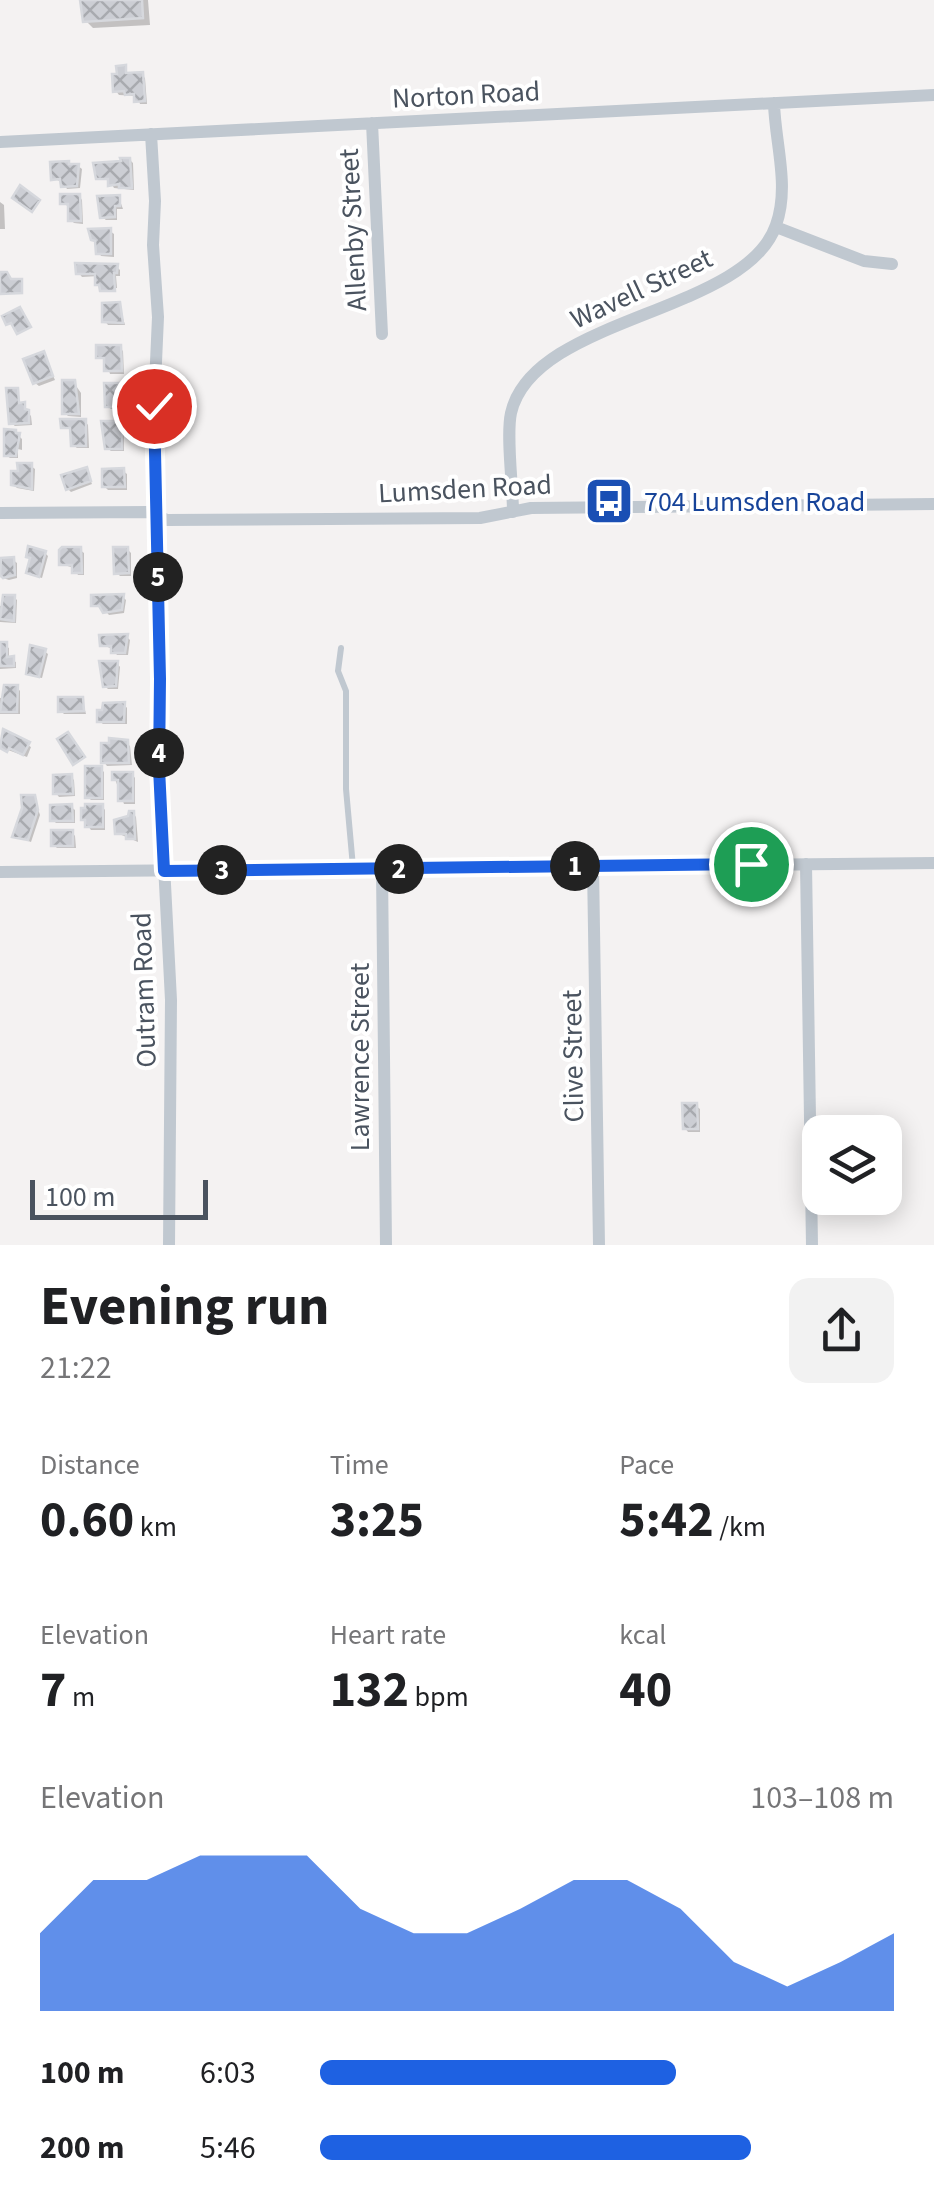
<!DOCTYPE html>
<html lang="en">
<head>
<meta charset="utf-8">
<style>
  :root { --surface:#fff; --page:#f2f2f2; --text:#202124; --muted:#757577; --accent:#1e61e2 }
  body { margin:0; font-family:"Source Sans 3",sans-serif; background:var(--page); color:var(--text); height:100vh; display:flex; flex-direction:column; font-size:38px; white-space:nowrap }
  * { box-sizing:border-box; margin:0 }
  p { font-size:32px; color:var(--muted) }
  .icon { flex:none; width:55px; height:55px; fill:none; stroke:currentColor; stroke-width:2; stroke-linecap:round; stroke-linejoin:round }
  .map { position:relative; height:1245px; overflow:hidden }
  .panel { display:flex; flex-direction:column; background:var(--surface); flex:1 }
  .panel>* { flex:none }
  .controls { position:absolute; left:802px; top:1115px; display:grid; gap:20px }
  .controls a { display:grid; place-items:center; width:100px; height:100px; border-radius:20px; background:var(--surface); box-shadow:0 5px 25px #0003; font-size:50px }
  .scale { position:absolute; left:30px; bottom:25px; width:178px; box-sizing:border-box; padding-left:10px; border:5px solid #4a535f; border-top:0; font-size:28px; line-height:35px; white-space:nowrap; color:#4a535f; -webkit-text-stroke:8px #fff; paint-order:stroke }
  .pin { position:absolute; display:grid; place-items:center; width:85px; height:85px; color:#fff; margin:-42px; border:5px solid #fff; border-radius:50%; box-shadow:0 2px 10px #0007 }
  .km { position:absolute; width:50px; height:50px; margin:-25px; border-radius:50%; background:#222; color:#fff; font-size:28px; line-height:50px; text-align:center }
  .round { display:grid; place-items:center; flex:none; width:105px; height:105px; border-radius:20px; background:var(--page) }
  .head { display:flex; align-items:center; justify-content:space-between; height:170px; padding:0 40px }
  h1 { font-size:55px; font-weight:700; line-height:75px }
  .metrics { display:grid; grid-template-columns:repeat(3,1fr); gap:15px; height:170px; padding:10px 40px }
  .metrics div { display:grid; align-content:center }
  .metrics b { font-size:50px; font-weight:700 }
  .metrics small { font-size:28px; font-weight:400 }
  .metrics p { font-size:28px }
  .chart { height:280px; padding:20px 40px }
  .chart p { display:flex; justify-content:space-between }
  .chart svg { width:100%; height:180px; margin-top:10px; fill:var(--accent); opacity:.7 }
  ul { padding:0 40px; list-style:none; font-size:32px }
  li { display:grid; grid-template-columns:160px 120px 1fr; align-items:center; height:75px }
  li i { height:25px; border-radius:12px; background:var(--accent) }
  .map>svg:first-child { display:block }
  .shadow { fill:#0003 }
  .building { fill:url(#building-cross-hatch); stroke:#d6d8dd; stroke-width:2.5 }
  .lines { fill:none; stroke-linecap:round; stroke-linejoin:round }
  .service { stroke:#c0c8d0; stroke-width:6 }
  .minor { stroke:#c0c8d0; stroke-width:12 }
  .route-casing { stroke:#fff; stroke-width:20 }
  .route { stroke:#1e61e2; stroke-width:12 }
  .labels { text-anchor:middle; stroke-width:8; stroke-linejoin:round; paint-order:stroke }
  .street-label { font-size:28px; fill:#4a535f; stroke:#fff }
  .transit-label { font-size:28px; fill:#164399; stroke:#fff; text-anchor:start }
</style>
</head>
<body>
<div class="map">
<svg width="934" height="1245" viewBox="0 0 934 1245">
  <defs>
    <pattern id="building-cross-hatch" width="8" height="8" patternUnits="userSpaceOnUse" patternTransform="scale(2.5)"><rect width="8" height="8" fill="#ccced4"/><path d="M0 0l8 8M0 8l8-8" fill="none" stroke="#a8aaaf"/></pattern>
  </defs>
  <rect width="100%" height="100%" fill="#f4f2f2"/>
  <path class="shadow" d="M83 0H148L150 25 93 28 85 20Z
    M125 68 129 76 142 75 145 78 147 104H140L137 96 119 95 116 91Z
    M130 160 133 163 134 190 114 188 110 181 99 178Z
    M78 166 82 169 80 188 67 189 63 182 54 179Z
    M79 196 82 200 83 224 74 223 71 220 70 207 62 203Z
    M119 198 123 209H117V220H106L102 217Z
    M0 202 4 205 5 229H0Z
    M110 231 114 234V257L101 256 93 239Z
    M117 267 120 270V276H116L117 288 102 289 98 276 82 277 79 273Z
    M119 305 125 325H108L105 321Z
    M120 348 123 351 124 374H110L106 360 99 357Z
    M43 354 55 380 39 386 35 383Z
    M74 383 81 393V417L68 416 65 413Z
    M124 386 128 394H123V409H111L107 406Z
    M17 391 21 405 31 416 32 425 15 426 11 423Z
    M85 421 88 425 89 448H77L73 445V430L63 427Z
    M126 423 130 433H124V451H111L107 448Z
    M15 432 22 439V450L18 449V458H10L6 455Z
    M31 466 35 469 34 491 17 488 13 484Z
    M86 470 92 484 71 492 68 489Z
    M123 471 127 474V490H108L104 486Z
    M127 549 131 553V576H120L116 572Z
    M80 550 84 553V575H78L74 568 61 564Z
    M45 553 48 556 42 578 32 575 28 572Z
    M13 560 17 563V578L9 580 0 577V561Z
    M14 597 17 600 16 623 0 622V606H5Z
    M123 597 126 600 124 613 109 615 104 609 94 605Z
    M127 637 130 640 128 655H117L113 649 102 645Z
    M0 644 9 648V659L16 662V668L0 669Z
    M44 651 48 654 42 678 32 676 28 673Z
    M117 663 120 667 118 689H108L105 686Z
    M17 687 20 691V714H0V698H6Z
    M82 699 86 714H64L61 711Z
    M124 704 127 708V724H103L99 721Z
    M4 732 31 747 27 757 0 747Z
    M126 743 130 746 132 765 107 766 104 762Z
    M101 769 104 772V800H91L88 797Z
    M132 774 135 778V804H124L115 779Z
    M71 777 74 780 75 796 59 797 56 793Z
    M34 797 40 815 31 842 15 836Z
    M102 806 105 810V830H91L83 819Z
    M71 807 75 810V823H56L53 820Z
    M133 813 136 817 138 842 117 833Z
    M72 832 75 836 76 848H57L54 845Z
    M696 1106 700 1109V1132H688L685 1128Z"/>
  <path class="building" d="M80 0H142L143 18 83 22Z
    M126 65V73L143 72 145 101 134 102V94L125 95 124 91 113 92 112 74H117L116 66Z
    M120 158H130L132 188H119V184L108 186V179H96L93 163 121 161Z
    M69 161V164H79L77 186 61 187 60 179 51 180 50 162Z
    M20 185 40 200 32 212 12 198Z
    M60 194H80L81 221H68V204H60Z
    M120 195V206H115V217L100 218 97 196Z
    M111 228V254H96L95 241 91 240 88 229Z
    M75 263 118 264 117 273H114L115 291H100L99 285H95V274H76Z
    M0 272H7L11 279H22V293L0 294Z
    M120 302 123 323 102 322V303Z
    M20 307 31 327 17 334 11 323 6 325 2 316Z
    M96 345H121L122 371H104V358H96Z
    M44 351 53 376 33 384 23 359Z
    M62 380H75L79 414H62Z
    M104 383H125V392H121V407H105Z
    M6 388H18L19 403 25 402V409L29 410V423L9 424Z
    M60 419H86V446H71L70 428H61Z
    M101 421H127L128 431H122V449H105Z
    M4 429 16 430V433H20L16 456H4Z
    M17 463H32V489L11 485V471H18Z
    M87 467 91 481 66 490 61 475Z
    M124 468 125 487H102V469Z
    M28 546 46 551 39 577 26 573 30 558 26 557Z
    M62 547H81L82 573H72V565H59V550Z
    M113 547H128L129 573 114 574Z
    M14 557 15 575 3 578 0 575 1 558Z
    M124 594 122 610 103 613 99 606H91V595Z
    M3 595H15L14 621 0 619Z
    M128 634 125 653H111V646H100L99 635Z
    M0 642H7V657L14 656V666H0Z
    M30 645 46 649 39 677 26 674Z
    M99 661H118L116 686 103 687Z
    M4 685H18L17 712H0Z
    M58 697H83L84 711 58 712Z
    M125 702 124 722H97V710H102L103 703Z
    M3 729 30 742 23 755 9 748 7 752 0 748Z
    M68 732 85 757 73 765 57 739Z
    M109 738 128 740 129 763H101V743H109Z
    M85 766H102V798H85Z
    M112 772H133V801H118V780H112Z
    M72 774 73 794H53V775Z
    M21 795H35L38 810 28 840 12 837 22 808Z
    M72 804 73 821H50V805Z
    M85 804H103V827H85V820H81V808H85Z
    M129 811H134L135 839H126V834H115L114 820 128 816Z
    M51 830H73V846H51Z
    M682 1103H697L698 1129H683Z"/>
  <g class="lines">
    <path class="service" d="M341 648 338 671 346 691V789L353 867"/>
    <path class="minor" d="M372 123 382 334
      M151 134 155 201 153 245 158 317 154 407 160 679 159 768 171 1000 169 1245
      M0 142 934 95
      M776 227 864 261 892 264
      M513 512C513 486 506 436 511 413 533 316 746 314 776 225 790 186 775 143 774 103
      M0 513 148 512 167 520 480 518 531 508 934 504
      M806 864 812 1245
      M593 866 599 1245
      M382 869 386 1245
      M0 872 934 863"/>
  </g>
  <g class="lines">
    <g class="route-casing">
      <path id="route" d="M154 406 160 679 159 768 164 871 751 864"/>
    </g>
    <use href="#route" class="route"/>
  </g>
  <defs>
    <g id="bus-square" transform="scale(2.5)"><rect x="-9" y="-9" width="18" height="18" rx="4" fill="#1a4fb4" stroke="#fff"/><path d="M-5-6H5V4H4V6H2V4H-2V6H-4V4H-5ZM-3.5-4V0h7V-4ZM-3.5 1.2v1.5H-2V1.2ZM2 1.2v1.5H3.5V1.2Z" fill="#fff"/></g>
  </defs>
  <g fill-rule="evenodd">
    <use href="#bus-square" x="609" y="501"/>
  </g>
  <g class="labels">
    <g class="street-label">
      <text transform="translate(466 94) rotate(-3)" y="10">Norton Road</text>
      <text transform="translate(352 230) rotate(-93)" y="10">Allenby Street</text>
      <text transform="translate(641 288) rotate(-25)" y="10">Wavell Street</text>
      <text transform="translate(465 488) rotate(-3)" y="10">Lumsden Road</text>
      <text transform="translate(143 990) rotate(-92)" y="10">Outram Road</text>
      <text transform="translate(572 1056) rotate(-91)" y="10">Clive Street</text>
      <text transform="translate(359 1057) rotate(-90)" y="10">Lawrence Street</text>
    </g>
    <g class="transit-label">
      <text x="644" y="511">704 Lumsden Road</text>
    </g>
  </g>
</svg>
<div class="controls">
<a><svg class="icon" aria-label="layers" viewBox="0 0 24 24"><path d="M12 4l9 5-9 5-9-5zM3 14l9 5 9-5"/></svg></a>
</div>
<div class="scale">100 m</div>
<div class="pin" style="left:751px;top:864px;background:#1e9e55"><svg class="icon" aria-label="arrive" viewBox="0 0 24 24"><path d="M6 21V4h12l-3 4 3 4H6"/></svg></div>
<div class="pin" style="left:154px;top:406px;background:#d93025"><svg class="icon" aria-label="check" viewBox="0 0 24 24"><path d="M5 12l5 5 9-10"/></svg></div>
<b class="km" style="left:575px;top:866px">1</b>
<b class="km" style="left:399px;top:869px">2</b>
<b class="km" style="left:222px;top:870px">3</b>
<b class="km" style="left:159px;top:753px">4</b>
<b class="km" style="left:158px;top:577px">5</b>
</div>
<section class="panel">
<div class="head"><div><h1>Evening run</h1><p>21:22</p></div><a class="round"><svg class="icon" aria-label="share" viewBox="0 0 24 24"><path d="M12 15V3M7 8l5-5 5 5M5 13v7h14v-7"/></svg></a></div>
<div class="metrics">
<div><p>Distance</p><b>0.60<small> km</small></b></div>
<div><p>Time</p><b>3:25</b></div>
<div><p>Pace</p><b>5:42<small> /km</small></b></div>
</div>
<div class="metrics">
<div><p>Elevation</p><b>7<small> m</small></b></div>
<div><p>Heart rate</p><b>132<small> bpm</small></b></div>
<div><p>kcal</p><b>40</b></div>
</div>
<div class="chart"><p><span>Elevation</span>103–108 m</p>
<svg viewBox="0 0 160 44" preserveAspectRatio="none"><path d="M0 44V25L10 12L20 12L30 6L40 6L50 6L60 19L70 25L80 25L90 19L100 12L110 12L120 19L130 32L140 38L150 32L160 25V44z"/></svg>
</div>
<ul>
<li><b>100 m</b>6:03<i style="width:62%"></i></li>
<li><b>200 m</b>5:46<i style="width:75%"></i></li>
</ul>
</section>
</body>
</html>
